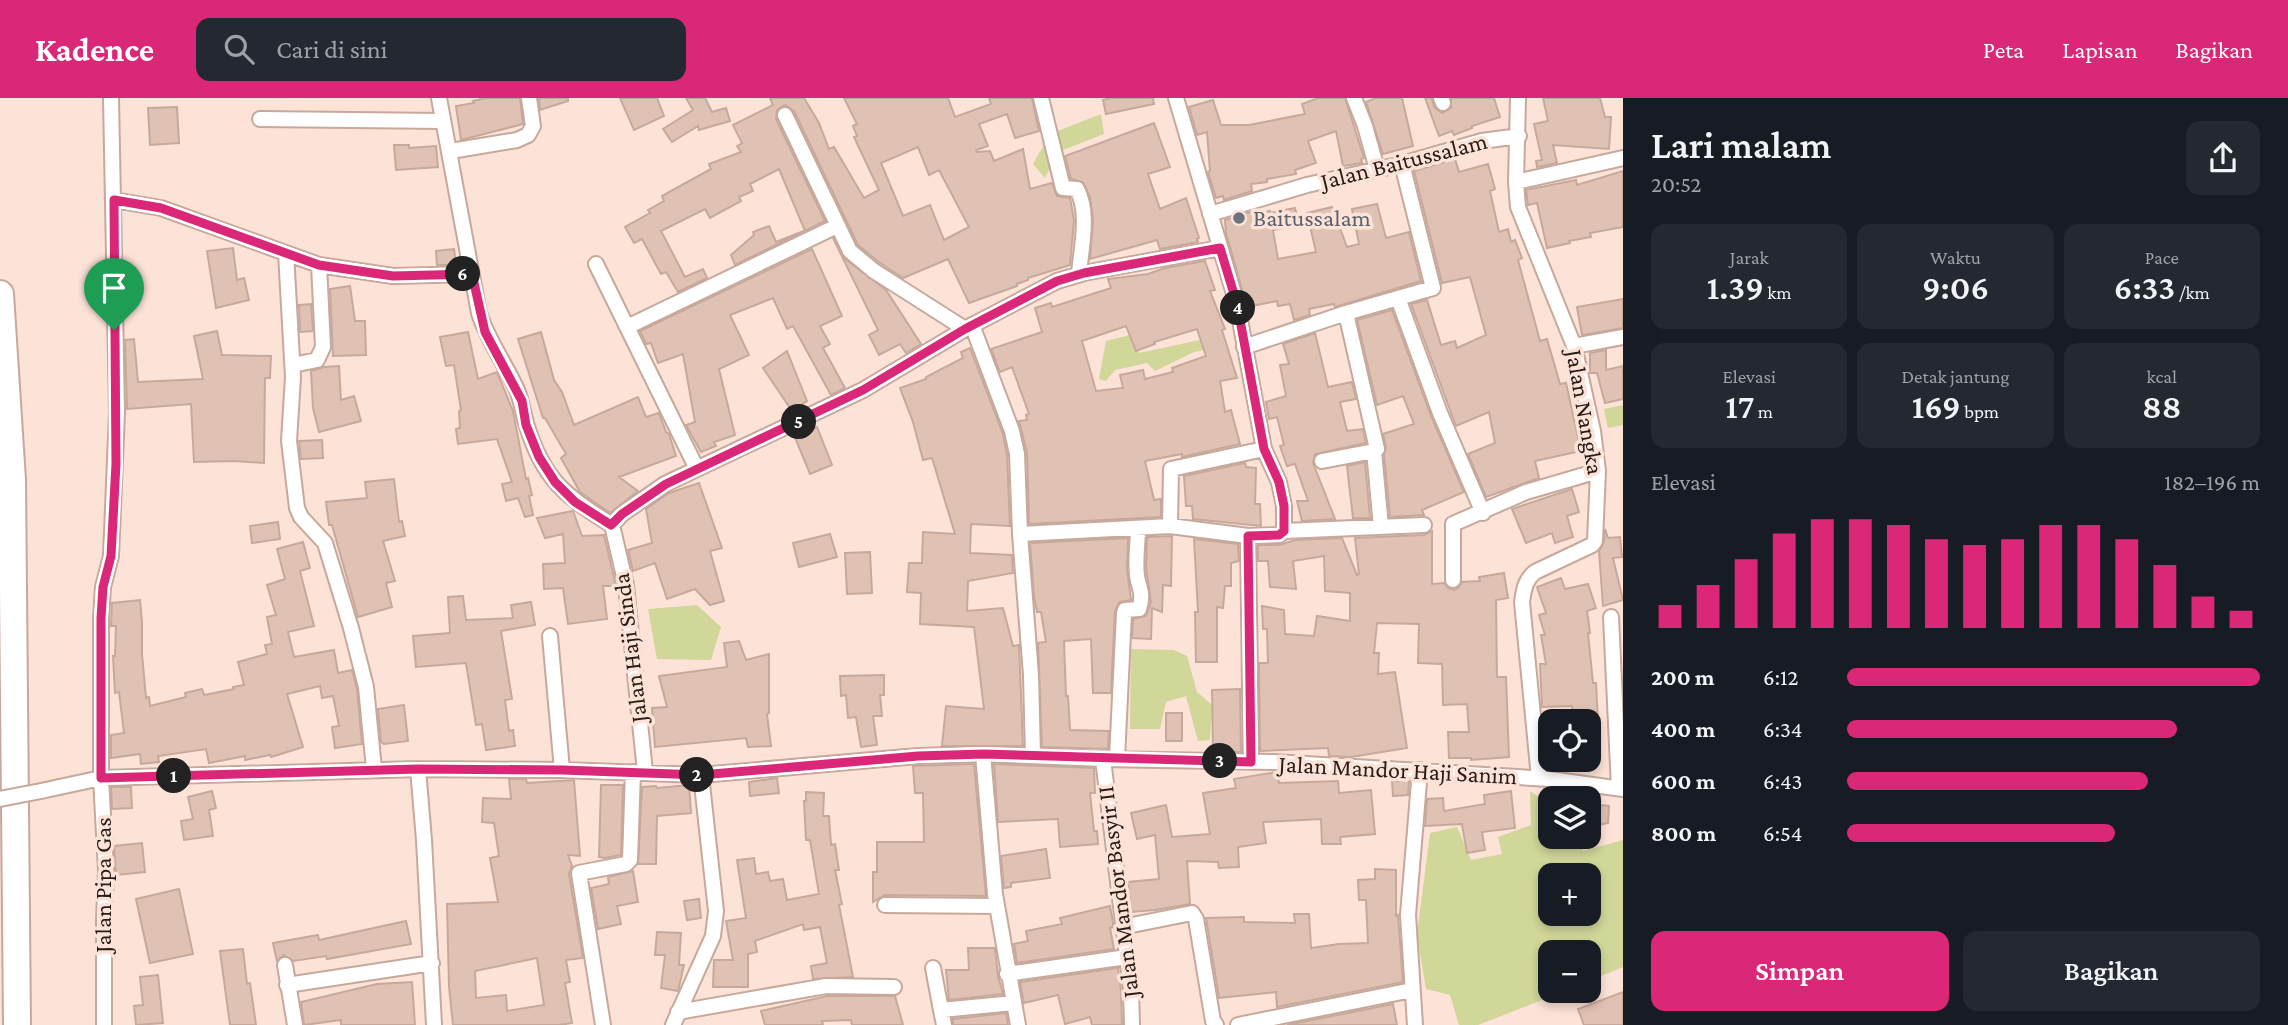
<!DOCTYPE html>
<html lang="id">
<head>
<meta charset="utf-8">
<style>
  :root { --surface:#171b24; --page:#242831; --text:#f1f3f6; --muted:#9ea1a6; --accent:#db2777 }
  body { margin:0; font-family:"Crimson Pro",serif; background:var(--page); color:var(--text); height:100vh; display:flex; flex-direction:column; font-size:26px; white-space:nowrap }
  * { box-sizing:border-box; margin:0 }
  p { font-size:23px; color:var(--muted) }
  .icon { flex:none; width:38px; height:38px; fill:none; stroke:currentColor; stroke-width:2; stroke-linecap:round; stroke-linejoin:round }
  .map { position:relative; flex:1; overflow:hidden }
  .sheet { display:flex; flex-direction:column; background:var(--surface); width:665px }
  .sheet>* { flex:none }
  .controls { position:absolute; left:1538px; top:611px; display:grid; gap:14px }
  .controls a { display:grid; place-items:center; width:63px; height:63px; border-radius:14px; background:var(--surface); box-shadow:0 4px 10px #0003; font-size:35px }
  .pin { position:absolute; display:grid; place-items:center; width:60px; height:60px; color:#fff; margin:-72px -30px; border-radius:50% 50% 50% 0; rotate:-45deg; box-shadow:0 0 7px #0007 }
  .pin .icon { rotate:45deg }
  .km { position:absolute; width:35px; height:35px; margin:-18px; border-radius:50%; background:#222; color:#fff; font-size:19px; line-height:35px; text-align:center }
  .round { display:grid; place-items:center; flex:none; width:74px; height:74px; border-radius:14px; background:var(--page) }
  .overview { display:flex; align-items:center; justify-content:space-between; height:119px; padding:0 28px }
  h1 { font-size:38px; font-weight:600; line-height:52px }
  .metrics { display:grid; grid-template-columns:repeat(3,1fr); gap:10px; height:119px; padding:7px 28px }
  .metrics div { display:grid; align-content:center; border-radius:14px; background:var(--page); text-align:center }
  .metrics b { font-size:35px; font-weight:600 }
  .metrics small { font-size:19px; font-weight:400 }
  .metrics p { font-size:19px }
  .chart { height:196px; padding:14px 28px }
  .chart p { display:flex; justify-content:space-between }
  .chart svg { width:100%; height:126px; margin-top:7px; stroke:var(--accent); stroke-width:6 }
  .action { display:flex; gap:14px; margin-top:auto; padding:14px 28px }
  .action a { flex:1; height:80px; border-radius:14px; background:var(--accent); color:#fff; font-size:28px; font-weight:600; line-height:80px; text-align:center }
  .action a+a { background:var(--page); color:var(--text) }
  ul { padding:0 28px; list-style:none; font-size:23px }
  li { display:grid; grid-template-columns:112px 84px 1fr; align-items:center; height:52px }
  li i { height:18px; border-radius:9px; background:var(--accent) }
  header { display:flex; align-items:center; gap:42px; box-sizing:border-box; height:98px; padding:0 35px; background:var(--accent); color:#fff }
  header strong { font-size:33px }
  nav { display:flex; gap:38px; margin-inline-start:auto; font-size:24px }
  .search { width:490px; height:63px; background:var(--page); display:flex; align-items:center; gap:18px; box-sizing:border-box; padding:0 24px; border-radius:14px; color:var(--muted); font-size:26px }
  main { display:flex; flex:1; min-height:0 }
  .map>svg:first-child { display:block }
  .green { fill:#d1d699; fill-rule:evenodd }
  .building { fill:#e0c2b4; stroke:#c7a99b; stroke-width:2; fill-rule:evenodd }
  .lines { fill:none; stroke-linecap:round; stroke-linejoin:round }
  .street-casing { stroke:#c7a99b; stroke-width:18 }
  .highway-casing { stroke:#c7a99b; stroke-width:30 }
  .street { stroke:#fff; stroke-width:14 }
  .highway { stroke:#fff; stroke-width:26 }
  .street-bridge-casing { stroke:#c7a99b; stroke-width:18; stroke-linecap:butt }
  .street-bridge { stroke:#fff; stroke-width:14 }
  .route-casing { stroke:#fff; stroke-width:14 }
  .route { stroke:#db2777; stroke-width:9 }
  .worship-dot { fill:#6b7280; stroke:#fce2d7; stroke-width:2.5 }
  .labels { text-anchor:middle; stroke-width:7; stroke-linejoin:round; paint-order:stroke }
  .street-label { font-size:24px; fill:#271c16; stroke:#fce2d7 }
  .worship-label { font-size:24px; fill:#5b616d; stroke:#fce2d7; text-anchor:start }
</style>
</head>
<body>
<header>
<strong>Kadence</strong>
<div class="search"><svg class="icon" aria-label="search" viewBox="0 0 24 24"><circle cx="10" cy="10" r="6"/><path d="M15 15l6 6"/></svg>Cari di sini</div>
<nav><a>Peta</a><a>Lapisan</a><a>Bagikan</a></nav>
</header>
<main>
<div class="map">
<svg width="1623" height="927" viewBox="0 0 1623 927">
  <rect width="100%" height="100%" fill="#fce2d7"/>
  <path class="green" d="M1101 16 1104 36 1058 54 1045 80 1033 66 1050 36Z
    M1130 237 1139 255 1223 237 1228 248 1194 254 1155 273 1147 265 1115 272 1106 283 1099 281 1106 243Z
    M1623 307V327L1608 330 1604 311Z
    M697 507 721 529 711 562 657 561 648 511Z
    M1131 551 1174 552 1187 558 1197 594 1212 607 1210 642 1198 643 1186 598 1166 604 1160 631H1130Z
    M1530 693 1550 707V738L1580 739 1583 753 1623 742V869L1589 883V854H1550V892L1565 893 1478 927H1459L1450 897 1426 891 1417 837 1430 735 1457 729 1471 762 1502 756 1498 739 1531 727ZM1550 777H1589V816H1550Z"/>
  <path class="building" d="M486 0H520L523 26 461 42 456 8 474 5 473 3Z
    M539 0H568V3L540 12Z
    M620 0H657L664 18 634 32Z
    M686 0H705L712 14 726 10 730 23 699 32 698 28 672 44 663 31 693 12Z
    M770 0H804L819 25 829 51 834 49 864 100 879 92 854 39 857 38 853 28 857 26 844 0H948L955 19 991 6 989 0H1032L1039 33 1015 40 1007 16 979 26 988 48 976 52 977 54 990 53 994 63 1023 51 1030 91 1052 85 1057 98 1070 100 1074 122 1070 167 1028 180V182L1017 186V188L969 205 948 161 903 180 880 165 858 147 794 13 785 7 777 12 776 21 825 123 805 133 779 71 750 86 753 93 739 99 741 103 710 120 705 111 661 133 685 179 703 171 707 180 678 194 666 174 661 176 642 141 634 145 625 129 650 115 648 112 664 103 662 98 711 71 709 66 741 54 737 48 742 45 733 27 773 7ZM918 49 929 77 939 72 969 129 944 142 930 107 903 118 881 65Z
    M1110 0H1153L1154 6 1106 16 1103 2Z
    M1318 0H1345L1364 60 1361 61 1362 65 1343 68 1336 33 1308 43 1316 65 1295 72 1296 76 1267 81V84L1251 86 1252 93 1224 102 1223 98 1216 100 1208 74 1210 73 1207 34 1197 37 1189 9 1213 2 1221 27H1249L1305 16 1302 6Z
    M1376 0H1402L1413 48 1383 56 1366 4Z
    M1425 0H1432L1434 9 1442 15 1451 10V0H1494L1500 19 1472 28V30L1454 37 1452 33 1439 38Z
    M1543 0H1600L1605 19H1611L1609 51 1553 47 1557 65 1537 69 1536 63 1542 62 1534 26 1548 23Z
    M177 9 179 45 150 47 148 10Z
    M1154 25 1170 69 1148 76 1160 111 1186 100 1199 140 1197 141 1198 144 1160 151 1157 142 1090 161 1093 122 1090 99 1083 84 1071 81 1065 58Z
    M394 47H409V50L436 48 438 69 396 72Z
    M1455 61 1459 74 1488 66 1495 91 1490 93 1499 134 1508 131 1511 144 1515 142 1522 160 1518 162 1540 243 1547 241 1560 286 1566 285 1581 353 1535 363 1539 380 1486 399 1468 356 1495 345 1489 314 1456 328 1411 206 1427 202 1441 247 1455 243 1457 250 1486 237 1470 179 1442 185 1414 73Z
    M1623 73V129L1590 135 1591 139 1569 143 1570 145 1547 150 1537 105 1528 107 1526 92 1576 82 1577 87Z
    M1377 106 1386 140 1409 134 1421 183 1335 209 1334 206 1309 211 1310 217 1294 222 1290 206 1278 208 1277 203 1247 209 1226 135 1225 122 1254 113V116L1270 113V115L1295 110 1299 127 1273 132 1278 161 1316 154 1307 115 1332 109 1347 149 1359 146 1352 111Z
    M769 128 776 144 804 133 735 167 731 157 754 137 753 134Z
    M833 140 844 160 886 192 921 246 906 255 900 246 879 257 869 237 878 232Z
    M233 150 237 182 244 180 249 202 216 210 207 153Z
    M454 151 456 167H437L436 153Z
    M812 151 842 218 820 228 830 246 823 250 845 290 831 297 793 228 787 231 773 200 730 217 749 257 719 271 735 337 714 344 716 348 701 354 686 327 695 324 683 256 658 265 651 245 646 246 640 233Z
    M1205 163 1215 192 1210 193 1225 231 1222 232 1237 280 1220 283 1225 314 1231 312 1240 346 1182 359V356L1145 363 1154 402 1161 401V419L1029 426 1027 355 1019 323 1027 322 1026 317 1029 316 1012 269 1000 274 991 251 1042 234 1035 210 1051 205 1052 209 1111 190 1108 181 1148 176 1165 170ZM1126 228 1136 253 1155 246 1154 244 1197 231 1206 258 1172 270 1173 274 1145 281 1143 272 1120 277 1123 290 1096 293 1082 243Z
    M350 188 355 223H365L366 257 333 258 330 191Z
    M1623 201V230L1582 237 1577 209Z
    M311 206 313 233 300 234 299 207Z
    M1392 212 1431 318 1464 394 1422 412 1424 417 1390 419 1384 357 1386 349 1383 336 1414 326 1403 298 1377 307 1357 222Z
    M217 233 222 257 271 258 270 280H265L264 365 234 363 194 364 191 306 127 311 125 242 134 241 138 284 203 281 194 238Z
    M468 234 478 281 497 274 513 313 526 381 528 380 532 397 529 398 533 417 525 419 518 400 506 403 502 386 512 384 497 341 458 346 456 331 460 330 459 313 461 312 454 267 446 268 440 239Z
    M541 234 554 282 562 294 574 327 638 299 646 319 659 315 666 334 669 336 676 358 619 379 638 393 610 415 580 394 561 360 566 356 545 320H543L518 241Z
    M1315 235 1328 289 1352 284 1356 301 1340 304 1347 333 1363 331 1366 345 1315 356 1313 365 1335 421 1302 423 1297 403H1308L1295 366 1287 368 1280 348 1284 347 1277 319 1269 321 1266 304 1286 298 1280 267 1289 266 1283 246Z
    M970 250 1003 336 1007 357 1010 428 971 426 970 455 1012 457 1013 475 968 483 967 513 1003 510 1013 548 1019 547 1023 648H942L946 608 984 611 974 529 920 526 921 495 907 494 909 465H922L923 434 955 436 932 360 923 362 913 324 900 290 926 281V279L963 260 961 254Z
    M1606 252V272L1623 268V301L1605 305 1597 275H1590V255Z
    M787 253 807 303 792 313 763 270Z
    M339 268 341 302 354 298 361 323 319 334 313 310 311 273 324 269Z
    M817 329 832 367 810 376 794 337Z
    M322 342 323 360 301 361 299 343Z
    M1365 364 1370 420H1353L1347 368Z
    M1245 365 1246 369 1256 370 1255 406H1260L1261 428 1193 421 1192 408H1186L1184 378Z
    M394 381 399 424 402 423 405 438 383 443 395 483 386 485 392 509 358 519 332 427H329L326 404 367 400 365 384Z
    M699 385 722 450 710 453 724 503 710 507 695 491 667 501 655 465 633 473 628 452 652 445 646 411 669 395Z
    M1572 391 1579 414 1567 418 1573 439 1555 445 1552 435 1526 445 1512 411Z
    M573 413 582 438 604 437 616 488H603L607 521 568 526 563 490 544 491 543 466 565 465 563 436 545 440 537 420Z
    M278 424 280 441 252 445 250 428Z
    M1605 431 1608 440 1620 439 1622 459 1613 460 1623 502 1603 508 1599 453 1604 444Z
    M1432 433V486L1444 485 1448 490 1454 492 1458 490 1462 484 1480 483 1479 479 1504 475 1508 500 1496 502 1497 579H1506L1509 659 1471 662V660H1449L1448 634H1469L1467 606 1443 607 1442 566 1418 565 1419 526 1377 525 1374 555H1379L1378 576 1395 574 1407 650 1351 659 1329 658 1328 650 1260 653 1259 565H1268L1267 531H1263L1262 508 1284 512 1285 536 1314 538 1317 518 1350 523V495L1325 493 1324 458 1293 463 1296 491 1270 489 1268 463H1258V447H1279L1295 442 1342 440 1357 477 1359 476 1355 440 1424 437Z
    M830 436 837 459 799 469 793 445Z
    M1172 438 1171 488 1163 487 1162 514 1152 510 1151 541 1132 540 1133 521 1146 518 1151 504 1146 470 1147 439Z
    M1128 440 1127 471 1131 502 1120 504 1115 512 1111 595H1093L1091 541 1064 543 1066 598H1068L1070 632 1109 633 1108 651 1042 649 1038 545 1046 544 1041 514H1037L1034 498 1030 445Z
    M1194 441 1238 446 1239 463 1231 465V488H1225L1223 510 1217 509V564H1196L1195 514H1198Z
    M303 444 310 470 300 473 314 528 288 534 294 559 334 552 338 575 352 572 357 591 362 646 335 650 332 629 339 628 333 598 322 600 320 588 287 596 303 649 271 659 270 657 245 662V658L209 665 206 651 158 658 159 664 141 666 140 656 111 660V637L124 635 119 594 115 595 113 558H115L116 528H111L112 505 140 502 142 524V556L146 600 149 599 150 608 186 599 185 595 202 591 204 597 234 591 233 589 244 587 238 564 267 556 265 547 272 546 267 519 276 517 267 487 285 481 277 451Z
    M870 454 872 495 847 496 845 455Z
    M1561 480 1565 491 1588 486 1596 510 1587 513 1590 535H1588L1593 585H1596L1598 623H1574L1572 608 1542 609 1540 566H1546L1541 537H1545L1539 517 1546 515 1537 489Z
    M463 498 466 522 513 520 511 507 531 504 535 527 501 533 512 601 505 602 509 633 513 632 515 648 486 652 482 626 476 627 466 565 416 569 413 538 450 535 448 499Z
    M739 543 746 562 769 556V615L767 616 771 648 748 649 746 640 655 649 652 610 667 609 659 578 727 569 724 545Z
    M884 577V597H880L882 618H873L877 647 861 649 856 619 848 620 846 597 841 598 840 578Z
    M1240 591 1241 654 1213 653 1212 592Z
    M404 607 408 643 384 646 381 644 378 611Z
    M1166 615H1182V643H1166Z
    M974 666 986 798 885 797 873 804V774H877V744H924L923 695H915L913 668Z
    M994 666 1094 670 1095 695H1090L1094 733H1097L1098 746 1060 749 1058 721 998 724Z
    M1277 674 1279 685 1338 683 1339 695 1371 692 1375 736 1340 739 1341 746H1322L1321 721 1263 724 1266 745 1238 749 1239 769 1219 770 1218 764 1187 763 1190 806 1155 812 1131 814 1128 784 1159 781 1155 737 1137 741 1131 715 1166 707 1172 739 1210 736 1203 695 1236 690 1234 681Z
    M777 680 779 695 750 698 749 684Z
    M509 681H526L527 685 574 682 580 758 568 757 572 768 569 776 583 860 566 862 570 884 565 885 572 925 559 927H453L449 888 447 806 498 804 490 760 499 758 494 725 482 724 483 700 511 701ZM537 860 544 907 507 913 506 897 476 900 475 873Z
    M1392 683H1409L1408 697 1393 698Z
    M601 687H623L621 757 605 760 599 759Z
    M689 687 691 715 657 718 656 766H638L642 689 656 688 657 690Z
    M111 689H131L132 710 112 711Z
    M212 693 216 710 209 712 213 738 184 742 181 723 193 721 188 699Z
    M1511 693 1515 730 1482 734 1485 752 1467 755 1462 726 1425 728 1427 701 1443 700 1444 713 1485 706 1484 697Z
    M806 694 824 695 823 718H829L831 747 835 746 839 772H835L842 806 839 807 853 879 813 881 811 868 827 865 820 829 804 832 803 826 755 843 757 854 748 856V889H713L714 862H733L726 823 746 820 737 762 754 760 756 776 768 774 770 783 783 781 787 802 819 796 810 742H806L804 703H806Z
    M1589 706 1609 708 1608 725 1589 729Z
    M142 745 145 774 116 777 114 748Z
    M1046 751 1050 780 1011 785V789L1004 790 1001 758Z
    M1375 771 1396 772V818L1398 817 1403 884 1277 909 1276 894 1219 900 1206 820 1244 819V824L1295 825 1294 816H1309L1311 850 1339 846 1368 845 1366 802H1359L1358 782 1375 781Z
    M633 773 638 804 617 808 621 826 598 831 591 790 609 786 608 779Z
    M179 791 193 856 150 865 136 801Z
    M699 801 701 820 687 822 684 803Z
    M1110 808 1113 825V829L1110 830 1114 851 1017 865 1014 846 1028 843 1026 833 1062 826 1060 820Z
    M406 823 411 846 327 861 326 858 293 863 284 857 277 863 273 845 318 837 319 842Z
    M657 834 681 835 679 867H684L678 893 661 890 665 857H655Z
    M968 850H995L998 878 1003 896 949 902 946 872H969Z
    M243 851 247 886 250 885 256 927H230L220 853Z
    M1118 870 1121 892 1122 927H1092L1090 919 1065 926 1058 897 1024 905 1020 884Z
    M158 877 163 925 136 927 134 908 143 907 140 879Z
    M412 884 415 927H341V922L304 927 301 904 377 886Z
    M1623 894V927H1584L1578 911Z
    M827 898H895L903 927H852L851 922 822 923 823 927H765L761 913Z
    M1393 906 1397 927H1287Z
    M1006 915 1008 927H953V921Z"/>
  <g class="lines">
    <g class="street-casing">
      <path id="street" d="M439 0 479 215C488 243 505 265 517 292 522 304 523 316 527 328 543 381 566 399 612 427L626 487 645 674
        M1041 0 1063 90 1077 91C1090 116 1081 150 1079 176
        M1176 0 1237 206 1264 351 1279 384 1284 408V433
        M1354 0 1365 28 1377 71
        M1441 0 1443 5
        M1518 0 1516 84 1518 109 1574 248 1593 333 1598 373 1595 443 1592 447 1535 474C1525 482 1524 491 1522 504L1539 680
        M785 17 850 153 874 173 965 231
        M260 21 443 23
        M451 53 517 42 528 37 533 28 529 0
        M1516 84 1623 60
        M114 102 161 110 319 167 393 178 472 176
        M1210 116 1307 87 1402 66 1482 43 1519 38
        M286 155 293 279 289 343 297 410 301 419 325 445 351 530 366 589 374 671
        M596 166 697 371
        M1398 200 1440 315 1483 415
        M1346 215 1377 351 1374 353
        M972 227 1012 333 1017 356 1020 436
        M627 229 837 128
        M1574 248 1623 239
        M1244 249 1346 215 1433 190 1402 66
        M293 267 317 262 323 249 319 167
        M1322 363 1374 353 1381 429
        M612 427 622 416 665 386 863 292 965 231 1057 183 1084 175 1220 150
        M1170 428 1171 371 1264 351
        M1248 438 1251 664
        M1453 482V426L1526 394 1598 373
        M1611 519 1619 690
        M550 538 562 672
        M983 656 995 796 1018 927
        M1033 658 1031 577 1020 436 1170 428 1248 438 1279 437 1284 433 1424 427
        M1103 661 1131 891 1132 927
        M1117 661 1124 515 1125 512 1139 511C1143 500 1141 493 1138 483 1134 468 1138 446 1138 431
        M418 671 424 742 434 927
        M41 693 101 680 418 671 562 672 701 677 918 658 983 656 1103 661 1274 664 1549 681 1623 691
        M885 807 996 808
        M1122 829 1192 815 1196 821 1213 923 1216 927
        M285 867 295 927
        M933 870 941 912
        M1007 876 1127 859
        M287 887 432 865
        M678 914 826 888 894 889
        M104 927V821L106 773 101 680V520L103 489 111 458 117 314 111 0
        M603 927 579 775 626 766 630 762 633 674
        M673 927 713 838 716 813 701 677
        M944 927 941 912 1014 905
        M1238 927 1412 892
        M1415 927 1408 817 1420 672"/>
    </g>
    <g class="highway-casing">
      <path id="highway" d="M0 196 12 382 17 927"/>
    </g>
    <use href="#street" class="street"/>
    <use href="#highway" class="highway"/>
    <g class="street-bridge-casing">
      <path id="street-bridge" d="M0 701 41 693"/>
    </g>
    <use href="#street-bridge" class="street-bridge"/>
  </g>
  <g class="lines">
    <g class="route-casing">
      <path id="route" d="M114 102 161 110 319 167 393 178 472 176 485 234 522 303 526 327 539 359 555 384 575 404 611 427 622 416 666 386 863 292 965 231 1057 183 1084 175 1220 150 1237 206 1264 351 1279 384 1284 408V433L1279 437 1248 438 1251 664 984 656 918 658 701 677 562 672 418 671 101 680V520L103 489 111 458 116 366Z"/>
    </g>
    <use href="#route" class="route"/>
  </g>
  <circle class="worship-dot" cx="1239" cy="120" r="7"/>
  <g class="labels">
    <g class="street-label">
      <text transform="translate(1404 63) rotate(-14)" y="8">Jalan Baitussalam</text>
      <text transform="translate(1585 314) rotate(80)" y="8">Jalan Nangka</text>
      <text transform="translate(630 550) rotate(-97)" y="8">Jalan Haji Sinda</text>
      <text transform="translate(1398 672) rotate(3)" y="8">Jalan Mandor Haji Sanim</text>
      <text transform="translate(103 787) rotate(-90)" y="8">Jalan Pipa Gas</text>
      <text transform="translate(1118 794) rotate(-97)" y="8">Jalan Mandor Basyir II</text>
    </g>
    <g class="worship-label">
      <text x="1253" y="128">Baitussalam</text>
    </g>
  </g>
</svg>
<div class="controls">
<a><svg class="icon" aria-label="locate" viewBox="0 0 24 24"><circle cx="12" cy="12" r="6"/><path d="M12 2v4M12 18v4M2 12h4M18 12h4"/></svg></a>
<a><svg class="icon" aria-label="layers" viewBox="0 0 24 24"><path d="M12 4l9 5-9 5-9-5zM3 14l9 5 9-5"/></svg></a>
<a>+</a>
<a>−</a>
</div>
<div class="pin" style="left:114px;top:232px;background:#1e9e55"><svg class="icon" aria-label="arrive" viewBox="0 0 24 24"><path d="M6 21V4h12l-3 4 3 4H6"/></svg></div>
<b class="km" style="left:174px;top:678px">1</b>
<b class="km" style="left:697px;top:677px">2</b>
<b class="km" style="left:1220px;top:663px">3</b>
<b class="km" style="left:1238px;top:210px">4</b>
<b class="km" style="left:799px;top:324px">5</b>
<b class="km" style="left:463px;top:176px">6</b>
</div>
<section class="sheet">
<div class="overview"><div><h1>Lari malam</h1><p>20:52</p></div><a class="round"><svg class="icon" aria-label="share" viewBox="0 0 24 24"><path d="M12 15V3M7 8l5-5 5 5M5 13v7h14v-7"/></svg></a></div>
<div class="metrics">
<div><p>Jarak</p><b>1.39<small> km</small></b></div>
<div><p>Waktu</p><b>9:06</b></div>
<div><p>Pace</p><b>6:33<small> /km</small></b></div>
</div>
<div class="metrics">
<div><p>Elevasi</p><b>17<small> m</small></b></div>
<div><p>Detak jantung</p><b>169<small> bpm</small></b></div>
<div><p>kcal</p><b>88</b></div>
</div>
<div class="chart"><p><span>Elevasi</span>182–196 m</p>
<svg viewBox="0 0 160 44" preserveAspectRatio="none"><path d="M5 44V36M15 44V29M25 44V20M35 44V11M45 44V6M55 44V6M65 44V8M75 44V13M85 44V15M95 44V13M105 44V8M115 44V8M125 44V13M135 44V22M145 44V33M155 44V38"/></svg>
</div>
<ul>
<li><b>200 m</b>6:12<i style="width:100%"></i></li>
<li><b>400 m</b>6:34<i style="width:80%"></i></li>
<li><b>600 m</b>6:43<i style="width:73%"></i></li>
<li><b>800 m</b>6:54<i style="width:65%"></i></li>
</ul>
<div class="action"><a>Simpan</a><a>Bagikan</a></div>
</section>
</main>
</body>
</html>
